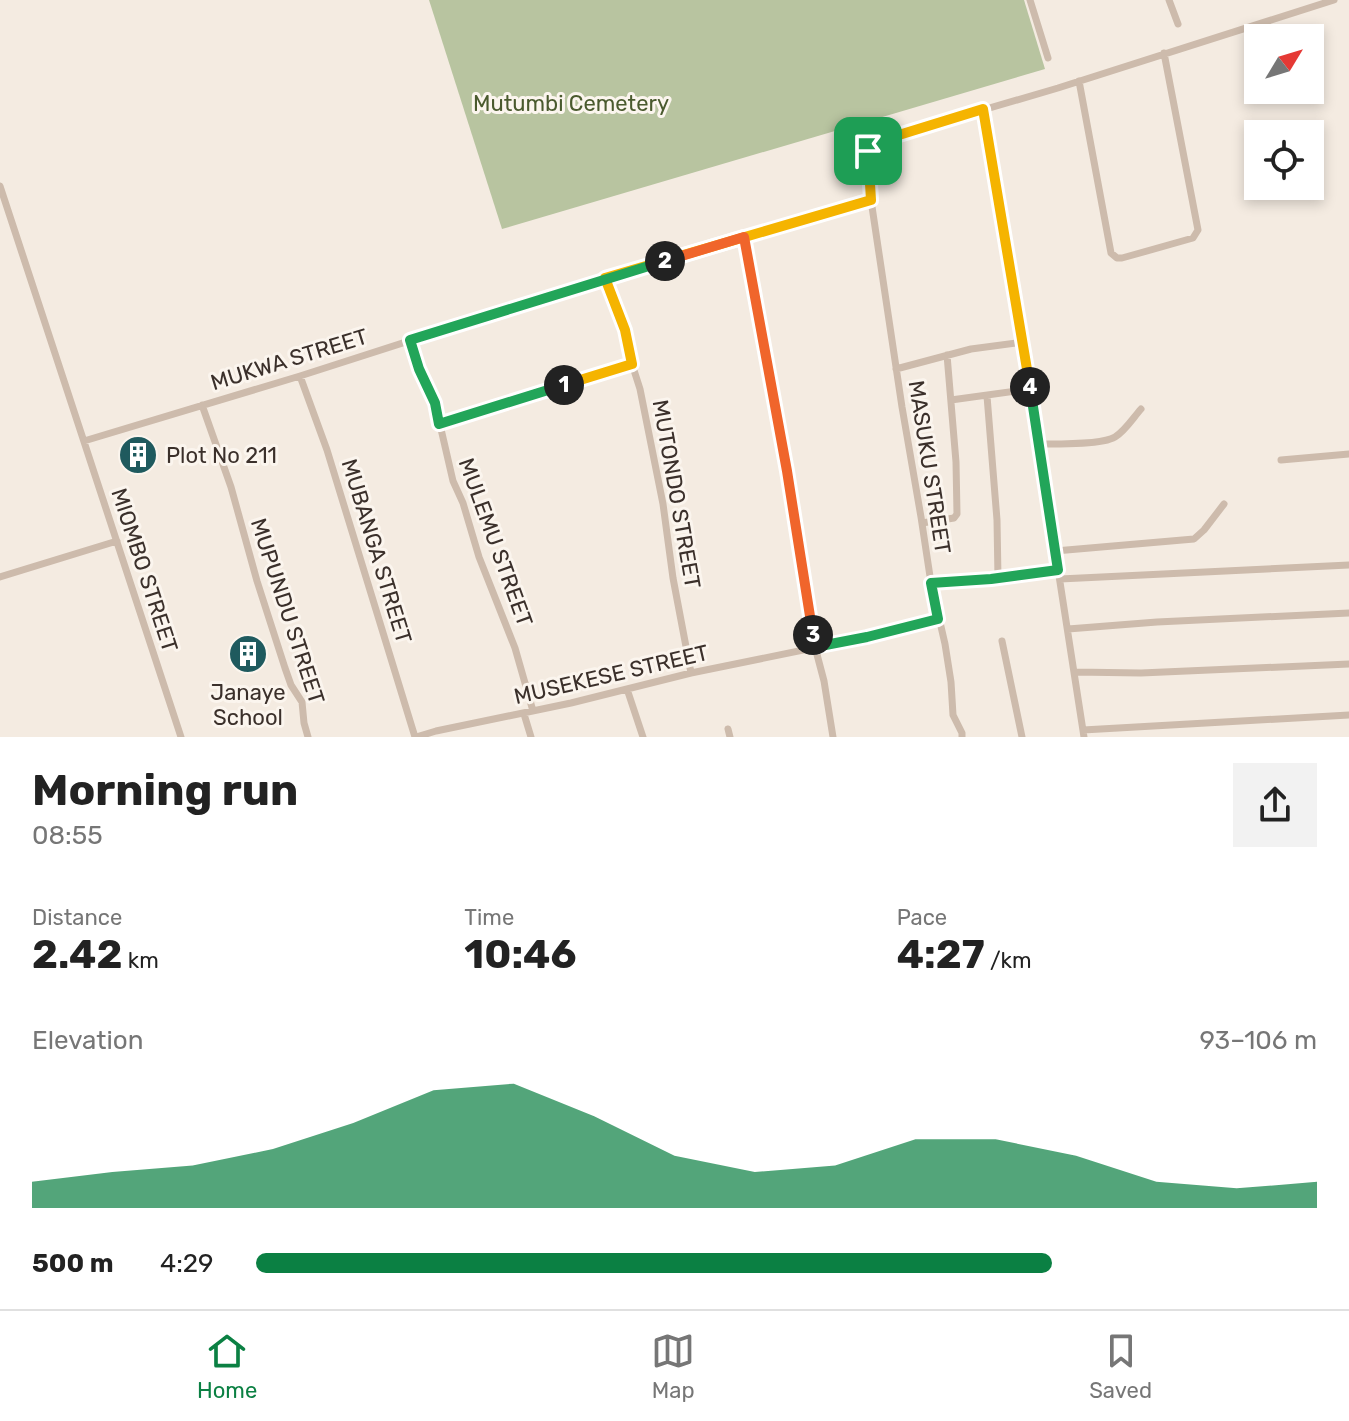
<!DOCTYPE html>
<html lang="en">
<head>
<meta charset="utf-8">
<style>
  :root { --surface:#fff; --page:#f2f2f2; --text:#222; --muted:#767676; --line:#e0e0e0; --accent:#0b8043 }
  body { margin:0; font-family:Rubik,sans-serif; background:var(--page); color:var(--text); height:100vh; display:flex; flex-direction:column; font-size:30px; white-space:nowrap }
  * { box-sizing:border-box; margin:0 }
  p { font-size:26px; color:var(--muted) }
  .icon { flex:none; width:44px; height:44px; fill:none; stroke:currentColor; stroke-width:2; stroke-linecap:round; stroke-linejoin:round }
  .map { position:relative; height:737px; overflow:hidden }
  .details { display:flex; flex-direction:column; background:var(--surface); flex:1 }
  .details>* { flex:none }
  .needle { width:52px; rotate:52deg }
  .tools { position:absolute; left:1244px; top:24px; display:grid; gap:16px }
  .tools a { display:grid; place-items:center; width:80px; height:80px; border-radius:0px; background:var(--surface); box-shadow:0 4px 12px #0003; font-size:40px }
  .pin { position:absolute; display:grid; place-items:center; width:68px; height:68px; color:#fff; margin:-34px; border-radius:16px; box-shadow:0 4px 12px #0006 }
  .km { position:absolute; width:40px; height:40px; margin:-20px; border-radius:50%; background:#222; color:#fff; font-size:22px; line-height:40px; text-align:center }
  .round { display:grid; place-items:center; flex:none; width:84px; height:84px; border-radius:0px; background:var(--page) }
  .summary { display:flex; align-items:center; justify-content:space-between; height:136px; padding:0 32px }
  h1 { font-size:44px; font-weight:700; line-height:60px }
  .metrics { display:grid; grid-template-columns:repeat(3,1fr); gap:12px; height:136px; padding:8px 32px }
  .metrics div { display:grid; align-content:center }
  .metrics b { font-size:40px; font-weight:700 }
  .metrics small { font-size:22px; font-weight:400 }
  .metrics p { font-size:22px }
  .chart { height:224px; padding:16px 32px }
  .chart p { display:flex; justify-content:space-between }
  .chart svg { width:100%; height:144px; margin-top:8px; fill:var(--accent); opacity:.7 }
  ul { padding:0 32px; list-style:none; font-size:26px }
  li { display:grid; grid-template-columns:128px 96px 1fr; align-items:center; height:60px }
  li i { height:20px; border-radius:10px; background:var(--accent) }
  .tab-bar { display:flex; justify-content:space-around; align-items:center; height:112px; border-top:2px solid var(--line); background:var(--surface); font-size:22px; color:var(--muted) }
  .tab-bar a { display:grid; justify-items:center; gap:4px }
  .tab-bar .selected { color:var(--accent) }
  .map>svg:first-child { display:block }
  .green { fill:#b8c4a0 }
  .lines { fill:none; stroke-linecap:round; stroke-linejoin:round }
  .minor { stroke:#cdbbac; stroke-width:7 }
  .split-1-casing { stroke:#fff; stroke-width:16 }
  .split-2-casing { stroke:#fff; stroke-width:16 }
  .split-3-casing { stroke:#fff; stroke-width:16 }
  .split-4-casing { stroke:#fff; stroke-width:16 }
  .split-5-casing { stroke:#fff; stroke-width:16 }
  .split-1 { stroke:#f5b400; stroke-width:10 }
  .split-2 { stroke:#22a559; stroke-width:10 }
  .split-3 { stroke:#f0652b; stroke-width:10 }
  .split-4 { stroke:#22a559; stroke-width:10 }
  .split-5 { stroke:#f5b400; stroke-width:10 }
  .labels { text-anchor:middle; stroke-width:6; stroke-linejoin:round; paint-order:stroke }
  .park-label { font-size:22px; fill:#4a5a2e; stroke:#fbf5ee }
  .street-label { font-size:22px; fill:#3b302b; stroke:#fbf5ee }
  .poi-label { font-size:22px; fill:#3b302b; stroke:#fbf5ee; text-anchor:start }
</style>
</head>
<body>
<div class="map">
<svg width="1349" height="737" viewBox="0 0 1349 737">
  <rect width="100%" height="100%" fill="#f4ebe1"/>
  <path class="green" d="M429 0H1024L1045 69 502 229Z"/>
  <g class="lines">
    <path class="minor" d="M1030 0 1048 58
      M1169 0 1178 24
      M1079 81 1111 253 1117 258H1122L1193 238 1198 230 1164 53
      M983 109 1011 266 1084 737
      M0 186 181 737
      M744 237 787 471 815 647 824 681 833 737
      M605 278 625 330 632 364 640 389 663 504 673 578 691 673
      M410 340 419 369 435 403 453 481 463 503 479 557 515 648 533 711
      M896 369 971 349 1023 342
      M300 376 327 450 415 737
      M987 396 997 520 998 578
      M951 400 1030 389
      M202 405 231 487 257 581 285 668 291 685 302 702 304 723 308 737
      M439 424 632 364
      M84 441 300 376 605 278 871 200
      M1039 444C1056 444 1102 445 1115 437 1125 431 1133 418 1141 409
      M1281 460 1349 454
      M922 523 954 518 957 514 956 462 947 355
      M1055 551 1194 539 1204 530 1224 504
      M0 577 117 541
      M1060 579 1349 565
      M931 583 991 579 1058 570
      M1068 629 1157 622 1349 613
      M1002 641 1022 737
      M1075 672 1141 673 1349 664
      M627 689 643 737
      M524 714 531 737
      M728 729 730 737
      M1083 730 1349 715
      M416 737 436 731 571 703 691 673 867 637 938 619
      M962 737V733L953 715 951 682 945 644 931 583 921 517 902 407 871 200 868 151C872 141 884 139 894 136L1058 88 1334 0"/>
  </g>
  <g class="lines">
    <g class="split-1-casing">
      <path id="split-1" d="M564 385 632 364 625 330 605 278 871 200 868 151"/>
    </g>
    <g class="split-2-casing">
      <path id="split-2" d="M564 385 439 424 435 403 419 369 410 340 665 261"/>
    </g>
    <g class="split-3-casing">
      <path id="split-3" d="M665 261 744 237 787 471 813 635"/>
    </g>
    <g class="split-4-casing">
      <path id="split-4" d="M813 635 815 647 867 637 938 619 931 583 991 579 1058 570 1030 387"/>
    </g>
    <g class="split-5-casing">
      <path id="split-5" d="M868 151 873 143 983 109 1030 387"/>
    </g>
    <use href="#split-1" class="split-1"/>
    <use href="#split-2" class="split-2"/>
    <use href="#split-3" class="split-3"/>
    <use href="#split-4" class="split-4"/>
    <use href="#split-5" class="split-5"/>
  </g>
  <defs>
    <g id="building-disc" transform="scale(2)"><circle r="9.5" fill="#1f5a5e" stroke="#fbf5ee"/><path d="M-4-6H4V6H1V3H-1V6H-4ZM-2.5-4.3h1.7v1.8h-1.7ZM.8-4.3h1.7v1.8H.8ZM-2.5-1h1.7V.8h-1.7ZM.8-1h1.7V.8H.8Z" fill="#fff"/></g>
  </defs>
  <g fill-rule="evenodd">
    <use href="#building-disc" x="138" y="455"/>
    <use href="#building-disc" x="248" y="654"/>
  </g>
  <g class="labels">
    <g class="park-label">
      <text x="571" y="111">Mutumbi Cemetery</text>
    </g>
    <g class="street-label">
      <text transform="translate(289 359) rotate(-17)" y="8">MUKWA STREET</text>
      <text transform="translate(930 467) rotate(81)" y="8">MASUKU STREET</text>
      <text transform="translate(677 494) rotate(80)" y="8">MUTONDO STREET</text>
      <text transform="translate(496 542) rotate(70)" y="8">MULEMU STREET</text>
      <text transform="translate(377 551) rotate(73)" y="8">MUBANGA STREET</text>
      <text transform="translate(145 570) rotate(72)" y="8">MIOMBO STREET</text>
      <text transform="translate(288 611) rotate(72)" y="8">MUPUNDU STREET</text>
      <text transform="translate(611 674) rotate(-13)" y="8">MUSEKESE STREET</text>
    </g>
    <g class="poi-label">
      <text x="166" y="463">Plot No 211</text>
      <text x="248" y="700" text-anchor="middle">Janaye<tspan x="248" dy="25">School</tspan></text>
    </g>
  </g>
</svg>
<div class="tools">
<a><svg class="needle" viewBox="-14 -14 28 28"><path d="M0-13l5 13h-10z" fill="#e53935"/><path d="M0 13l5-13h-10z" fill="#767676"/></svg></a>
<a><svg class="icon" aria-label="locate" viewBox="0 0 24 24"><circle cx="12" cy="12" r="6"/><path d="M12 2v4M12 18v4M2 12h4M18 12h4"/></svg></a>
</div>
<div class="pin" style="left:868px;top:151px;background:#1e9e55"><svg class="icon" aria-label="arrive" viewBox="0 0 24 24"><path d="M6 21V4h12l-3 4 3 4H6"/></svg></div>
<b class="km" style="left:564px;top:385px">1</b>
<b class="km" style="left:665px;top:261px">2</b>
<b class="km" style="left:813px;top:635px">3</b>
<b class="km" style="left:1030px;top:387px">4</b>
</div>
<section class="details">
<div class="summary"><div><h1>Morning run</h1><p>08:55</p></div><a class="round"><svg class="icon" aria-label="share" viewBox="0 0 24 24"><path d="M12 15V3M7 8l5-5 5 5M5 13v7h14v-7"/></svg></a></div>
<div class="metrics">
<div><p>Distance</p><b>2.42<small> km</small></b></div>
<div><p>Time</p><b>10:46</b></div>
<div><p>Pace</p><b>4:27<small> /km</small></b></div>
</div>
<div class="chart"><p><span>Elevation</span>93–106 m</p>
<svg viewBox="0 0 160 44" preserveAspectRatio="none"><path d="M0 44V36L10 33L20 31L30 26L40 18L50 8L60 6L70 16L80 28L90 33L100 31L110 23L120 23L130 28L140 36L150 38L160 36V44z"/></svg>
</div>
<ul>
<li><b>500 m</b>4:29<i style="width:75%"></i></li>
</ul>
</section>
<nav class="tab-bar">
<a class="selected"><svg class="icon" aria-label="home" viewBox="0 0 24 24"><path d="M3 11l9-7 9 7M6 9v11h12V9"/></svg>Home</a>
<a><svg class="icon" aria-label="map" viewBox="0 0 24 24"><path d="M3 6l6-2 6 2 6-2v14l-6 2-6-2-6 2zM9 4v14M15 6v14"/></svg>Map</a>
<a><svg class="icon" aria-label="saved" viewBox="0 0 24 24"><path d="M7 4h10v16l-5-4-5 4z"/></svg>Saved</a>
</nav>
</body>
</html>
